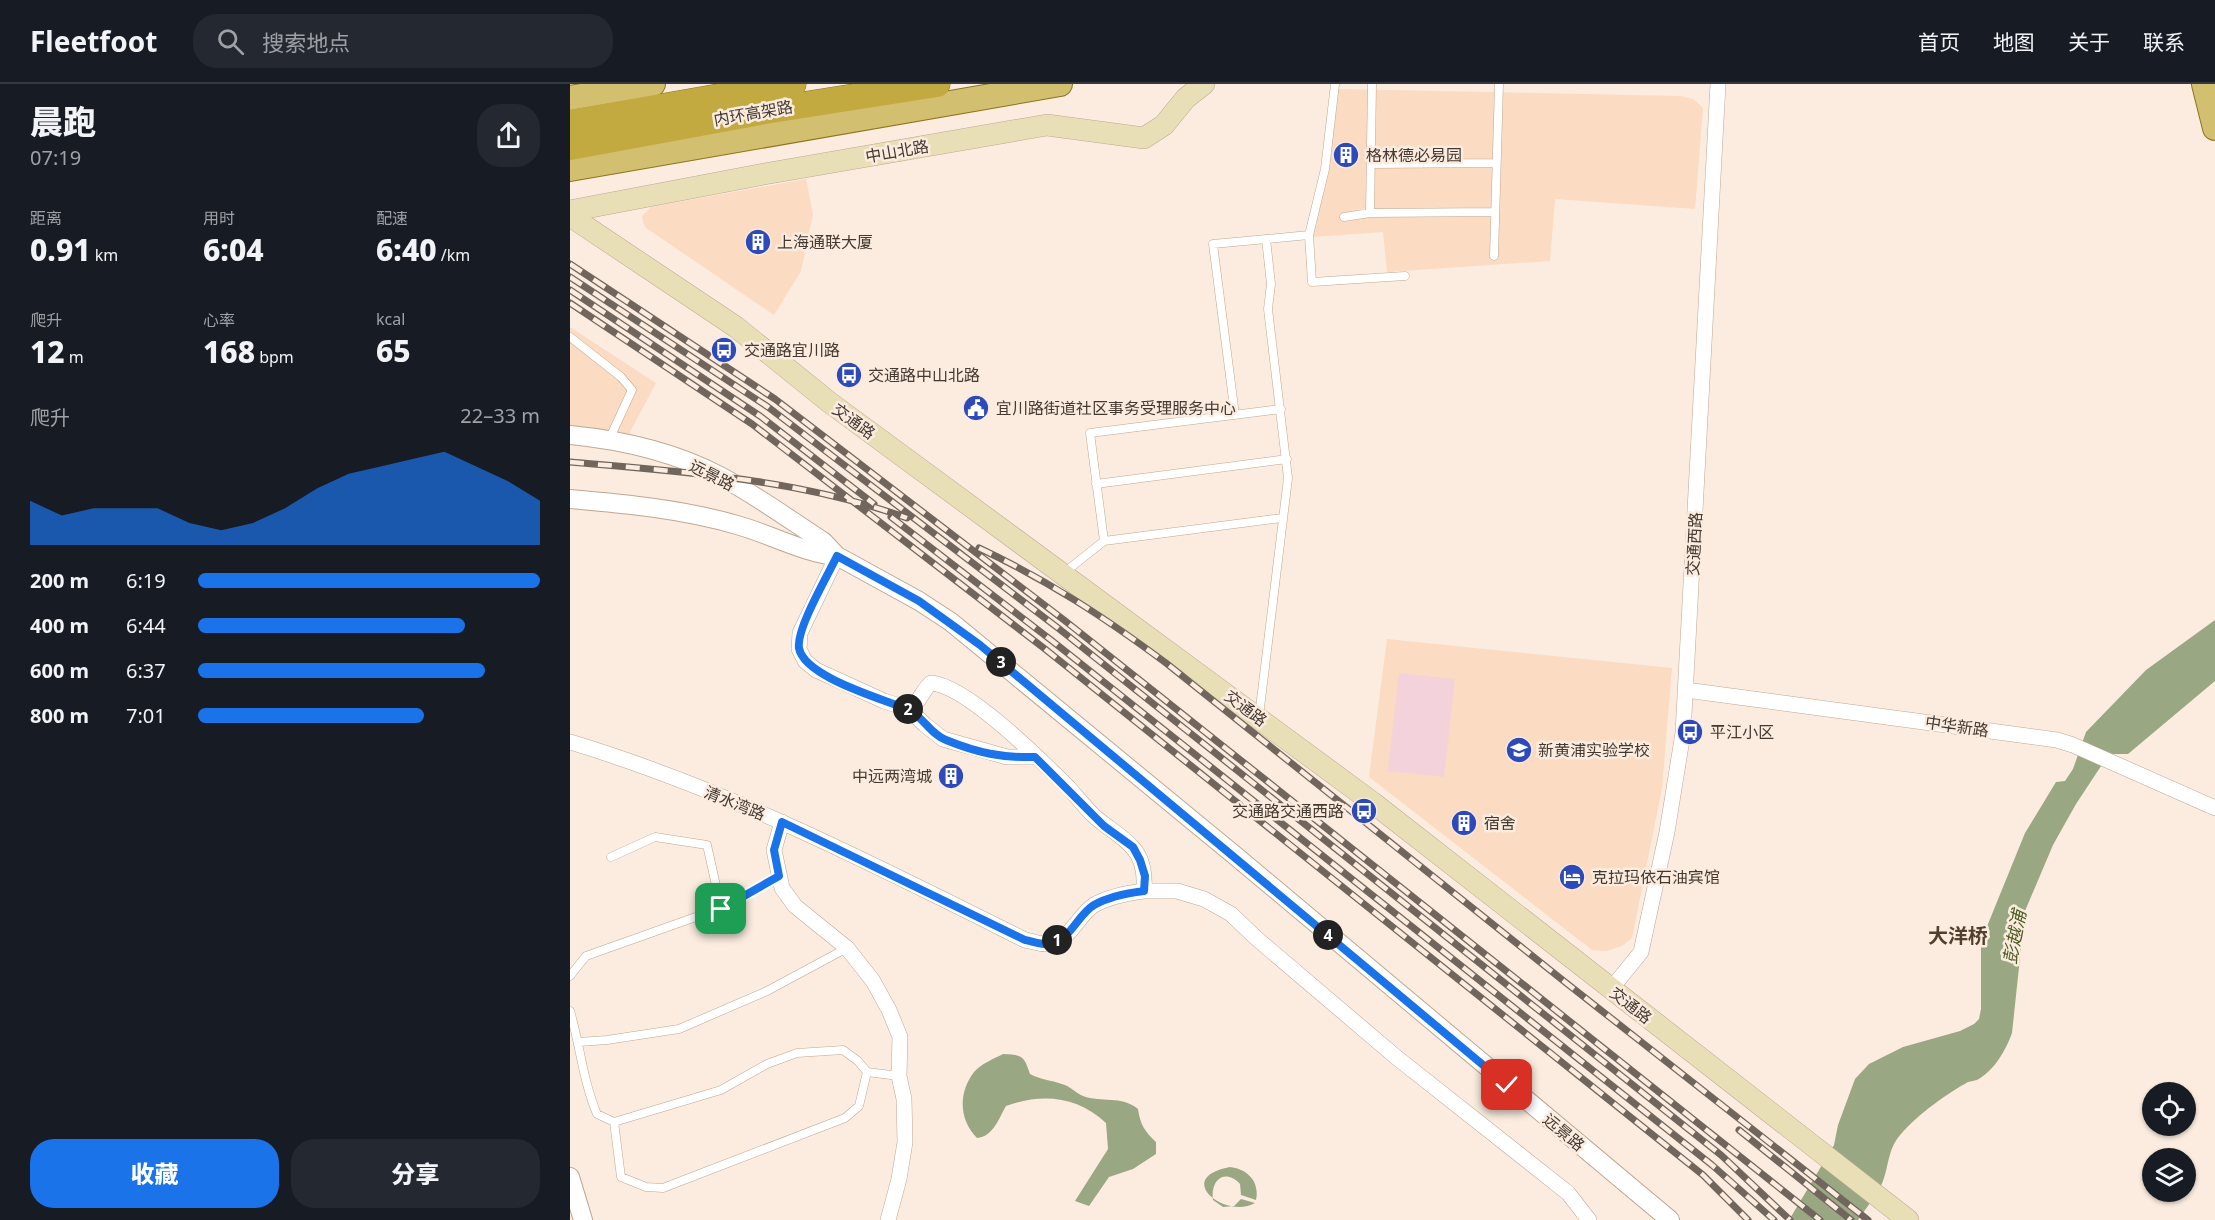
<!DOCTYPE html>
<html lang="zh">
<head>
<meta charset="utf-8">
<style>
  :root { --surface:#171b24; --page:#242831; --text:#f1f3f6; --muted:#9ea1a6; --line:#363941; --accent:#1a73e8 }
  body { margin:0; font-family:"Noto Sans","Noto Sans SC",sans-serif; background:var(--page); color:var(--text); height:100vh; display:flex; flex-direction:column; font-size:22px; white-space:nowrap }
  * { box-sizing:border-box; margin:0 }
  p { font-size:20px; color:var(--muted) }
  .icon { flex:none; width:33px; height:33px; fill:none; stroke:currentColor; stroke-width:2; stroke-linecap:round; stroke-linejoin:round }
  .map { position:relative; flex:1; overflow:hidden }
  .panel { display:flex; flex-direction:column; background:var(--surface); width:570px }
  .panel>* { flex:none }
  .buttons { position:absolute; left:1572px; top:998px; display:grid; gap:12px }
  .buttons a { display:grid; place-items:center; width:54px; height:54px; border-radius:50%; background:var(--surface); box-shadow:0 2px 4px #0004; font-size:30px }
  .pin { position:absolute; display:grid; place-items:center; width:51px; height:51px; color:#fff; margin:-26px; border-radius:12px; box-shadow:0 3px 9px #0006 }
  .km { position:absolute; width:30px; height:30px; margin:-15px; border-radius:50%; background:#222; color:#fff; font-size:16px; line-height:30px; text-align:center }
  .round { display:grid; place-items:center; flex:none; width:63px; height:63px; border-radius:24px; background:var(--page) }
  .overview { display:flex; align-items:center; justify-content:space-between; height:102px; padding:0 30px }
  h1 { font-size:33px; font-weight:800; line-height:45px }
  .stats { display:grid; grid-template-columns:repeat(3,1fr); gap:9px; height:102px; padding:6px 30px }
  .stats div { display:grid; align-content:center }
  .stats b { font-size:30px; font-weight:800 }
  .stats small { font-size:16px; font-weight:400 }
  .stats p { font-size:16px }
  .chart { height:168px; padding:12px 30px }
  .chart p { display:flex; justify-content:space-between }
  .chart svg { width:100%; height:108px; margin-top:6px; fill:var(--accent); opacity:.7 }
  .cta { display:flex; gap:12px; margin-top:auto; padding:12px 30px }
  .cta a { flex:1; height:69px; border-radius:24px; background:var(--accent); color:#fff; font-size:24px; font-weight:800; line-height:69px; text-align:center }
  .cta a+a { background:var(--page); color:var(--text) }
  ul { padding:0 30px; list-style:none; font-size:20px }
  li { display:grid; grid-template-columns:96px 72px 1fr; align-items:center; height:45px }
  li i { height:15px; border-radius:8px; background:var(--accent) }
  header { display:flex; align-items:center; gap:36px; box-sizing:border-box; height:84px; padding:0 30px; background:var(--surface); border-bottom:2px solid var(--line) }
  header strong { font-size:28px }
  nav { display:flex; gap:33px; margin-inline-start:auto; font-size:21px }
  .search { width:420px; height:54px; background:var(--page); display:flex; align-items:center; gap:15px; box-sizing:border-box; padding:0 21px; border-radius:24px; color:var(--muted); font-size:22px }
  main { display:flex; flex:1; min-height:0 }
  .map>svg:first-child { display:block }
  .built { fill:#fbdbc1 }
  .green { fill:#f3d2db }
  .water { fill:#9aa783 }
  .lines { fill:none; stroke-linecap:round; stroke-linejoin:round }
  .service-casing { stroke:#bfa793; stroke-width:9 }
  .minor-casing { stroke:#bfa793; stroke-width:16 }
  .tertiary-casing { stroke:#bfa793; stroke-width:20 }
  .secondary-casing { stroke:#bfa793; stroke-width:22 }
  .primary-casing { stroke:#8c741c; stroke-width:26 }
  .trunk-casing { stroke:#8c741c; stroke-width:27 }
  .service { stroke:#fff; stroke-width:8 }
  .minor { stroke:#fff; stroke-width:15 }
  .tertiary { stroke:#fff; stroke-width:18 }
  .secondary { stroke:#e8dfb7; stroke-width:21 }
  .primary { stroke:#d2bf70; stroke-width:24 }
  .trunk { stroke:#c3aa40; stroke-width:26 }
  .rail-casing { stroke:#71665d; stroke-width:7 }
  .rail { stroke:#fbecdf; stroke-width:4.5; stroke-dasharray:14; stroke-linecap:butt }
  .route-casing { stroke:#fff; stroke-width:12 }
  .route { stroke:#1a73e8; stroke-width:8 }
  .labels { text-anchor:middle; stroke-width:5; stroke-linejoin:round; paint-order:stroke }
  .street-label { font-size:16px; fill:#433931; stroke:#fbecdf }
  .poi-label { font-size:16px; fill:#433931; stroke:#fbecdf; text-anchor:start }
  .water-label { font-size:18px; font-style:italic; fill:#495a22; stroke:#fbecdf }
  .quarter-label { font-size:20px; font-weight:bold; fill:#533f2d; stroke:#fbecdf }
</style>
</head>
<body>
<header>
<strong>Fleetfoot</strong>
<div class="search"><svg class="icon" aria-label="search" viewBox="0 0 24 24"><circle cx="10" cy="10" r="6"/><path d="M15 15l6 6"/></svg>搜索地点</div>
<nav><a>首页</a><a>地图</a><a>关于</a><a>联系</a></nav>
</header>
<main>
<section class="panel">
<div class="overview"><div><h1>晨跑</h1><p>07:19</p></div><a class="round"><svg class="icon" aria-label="share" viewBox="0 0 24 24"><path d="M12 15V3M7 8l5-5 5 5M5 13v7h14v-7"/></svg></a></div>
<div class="stats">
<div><p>距离</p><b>0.91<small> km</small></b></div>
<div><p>用时</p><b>6:04</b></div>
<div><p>配速</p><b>6:40<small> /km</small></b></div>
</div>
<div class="stats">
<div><p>爬升</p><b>12<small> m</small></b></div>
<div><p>心率</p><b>168<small> bpm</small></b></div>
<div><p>kcal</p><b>65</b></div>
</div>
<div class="chart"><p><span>爬升</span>22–33 m</p>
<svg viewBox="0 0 160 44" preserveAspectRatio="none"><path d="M0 44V26L10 32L20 29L30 29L40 29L50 35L60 38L70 35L80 29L90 21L100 15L110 12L120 9L130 6L140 12L150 18L160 26V44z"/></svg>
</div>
<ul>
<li><b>200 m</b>6:19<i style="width:100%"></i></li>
<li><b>400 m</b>6:44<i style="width:78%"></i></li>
<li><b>600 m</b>6:37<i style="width:84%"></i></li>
<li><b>800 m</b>7:01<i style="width:66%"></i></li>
</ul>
<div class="cta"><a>收藏</a><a>分享</a></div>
</section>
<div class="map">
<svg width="1645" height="1136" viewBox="0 0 1645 1136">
  <rect width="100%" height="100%" fill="#fbecdf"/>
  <path class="built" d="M768 5 1110 12 1123 15 1133 24 1125 125 985 115 980 177 817 188 813 148 742 153 758 85Z
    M236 95 243 130 231 187 204 231 76 144 73 138 72 132 81 123Z
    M0 243 86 299 59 350 0 341Z
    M817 555 1102 584 1092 704 1062 854 1052 862 1037 867 1022 866 799 693Z"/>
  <path class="green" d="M829 589 885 595 874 693 818 687Z"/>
  <path class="water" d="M1645 536V597L1558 670H1539L1506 720 1483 761 1455 827 1442 949C1436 966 1424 987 1407 996 1404 997 1401 997 1398 998 1378 1009 1348 1030 1331 1050 1318 1064 1319 1081 1313 1097 1308 1110 1296 1124 1288 1136H1219L1264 1061 1268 1041 1285 995 1299 980 1333 963 1390 947 1404 940 1409 935 1411 925V864L1418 840 1455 749 1486 698 1495 697 1503 685 1516 648 1576 586Z
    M433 970C453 971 454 972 460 990 471 996 481 996 492 1000 500 1002 506 1009 513 1012 532 1019 551 1011 568 1025 570 1040 575 1048 586 1058V1070L563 1085 539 1093 519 1122 505 1117 538 1065 536 1039C507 1012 472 1009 436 1022 429 1034 423 1053 407 1054 389 1036 388 1009 404 988 411 980 423 975 433 970Z
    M660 1083C677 1085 690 1097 686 1116L671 1111 670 1100C655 1084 640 1096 643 1116L653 1123 664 1122 671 1115 685 1119C656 1136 602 1094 660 1083Z"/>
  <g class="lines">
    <g class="service-casing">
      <path id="service" d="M765 0 755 85 739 151 742 198 835 192
        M801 80 926 79
        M800 129 802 0
        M774 133 800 129 925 128
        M924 172 929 0
        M0 253 51 293 62 306 39 356
        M665 331 643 160 739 151
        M526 400 717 375
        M534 457 712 434
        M495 488 534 457 520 349 711 325
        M689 632 718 394 698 225 701 200 696 155
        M41 773 85 753 137 761 151 824
        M0 892 16 872 151 824 209 792
        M0 927C10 961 13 997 27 1030L44 1038 51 1093 76 1103 93 1104 275 1034 289 1022 297 988 329 992
        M9 958 37 956 109 945 197 907 277 864
        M44 1038 151 1006 197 980 227 969 273 966 288 977 297 988"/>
    </g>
    <g class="minor-casing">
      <path id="minor" d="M267 472 230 549 229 565 235 577 246 586 314 617 339 625C350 619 352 606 361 599 396 601 473 678 499 704 507 713 515 723 524 732 536 743 552 751 563 764 574 776 575 792 574 807H607L634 815 661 830 686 854 826 973 998 1109 1019 1136
        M1116 606 1487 656 1503 661 1645 724
        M339 625 354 640 373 655 437 673H466
        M0 658C159 706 307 782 455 856 462 857 471 861 478 860 500 858 508 831 524 821 538 813 558 809 574 807
        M212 738 204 766 212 804 225 822 277 864 303 897 319 926 330 953 329 992 334 1015 335 1058 329 1095 318 1136
        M1041 905 1071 868 1097 748 1113 649 1148 0"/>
    </g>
    <g class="tertiary-casing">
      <path id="tertiary" d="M0 351C51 356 104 368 150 392 186 411 220 436 254 458L267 472 349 517 381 538 668 774 1100 1136
        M0 415C56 420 112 425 167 441 200 450 233 469 267 472
        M0 1093 13 1136"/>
    </g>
    <g class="secondary-casing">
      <path id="secondary" d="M0 127 194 90 477 41 574 54 594 41 616 14 634 0
        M0 132 166 243 259 318 802 718 1338 1136"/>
    </g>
    <g class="primary-casing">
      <path id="primary" d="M1634 0 1645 44
        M0 14 83 0
        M0 85 490 0"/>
    </g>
    <g class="trunk-casing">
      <path id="trunk" d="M0 39 223 0
        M0 63 195 27 367 0"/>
    </g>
    <use href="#service" class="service"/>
    <use href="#minor" class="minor"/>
    <use href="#tertiary" class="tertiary"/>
    <use href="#secondary" class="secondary"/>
    <use href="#primary" class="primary"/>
    <use href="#trunk" class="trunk"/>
    <g class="rail-casing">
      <path id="rail" d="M0 180 205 315 494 536 1250 1136
        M0 193 198 323 488 544 1151 1071 1220 1136
        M0 206 190 332 304 420
        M0 219 182 340 475 565 1133 1091 1178 1136
        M0 378C114 388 229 395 337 434
        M321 433 481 556 1142 1081 1204 1136
        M409 464C479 497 534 533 596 579L995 898 1298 1136
        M1169 1046 1281 1136"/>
    </g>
    <use href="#rail" class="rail"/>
  </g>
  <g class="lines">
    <g class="route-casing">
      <path id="route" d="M151 825 209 792 204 766 212 738 455 856C462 857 471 861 478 860 500 858 507 831 524 821 538 813 558 809 574 807L575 792 570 776 563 763 534 742 465 673C432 674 408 669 376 656 361 651 351 630 337 625 313 615 234 593 229 564 226 545 258 491 267 472L349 517 410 561 937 1001"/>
    </g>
    <use href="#route" class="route"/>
  </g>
  <defs>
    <g id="building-disc" transform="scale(1.35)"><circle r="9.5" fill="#2e49b9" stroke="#fbecdf"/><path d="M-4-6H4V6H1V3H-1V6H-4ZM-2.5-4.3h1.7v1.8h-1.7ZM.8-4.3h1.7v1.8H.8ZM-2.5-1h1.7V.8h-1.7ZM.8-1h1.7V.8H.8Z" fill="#fff"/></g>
    <g id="bus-disc" transform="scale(1.35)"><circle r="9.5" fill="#2e49b9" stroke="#fbecdf"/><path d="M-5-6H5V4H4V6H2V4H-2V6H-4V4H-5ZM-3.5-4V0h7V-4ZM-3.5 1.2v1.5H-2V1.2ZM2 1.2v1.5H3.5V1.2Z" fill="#fff"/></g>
    <g id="civic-disc" transform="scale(1.35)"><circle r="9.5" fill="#2e49b9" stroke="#fbecdf"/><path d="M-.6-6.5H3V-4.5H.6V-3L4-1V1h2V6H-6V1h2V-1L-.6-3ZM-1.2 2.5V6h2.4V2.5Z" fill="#fff"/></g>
    <g id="school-disc" transform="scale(1.35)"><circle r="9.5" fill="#2e49b9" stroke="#fbecdf"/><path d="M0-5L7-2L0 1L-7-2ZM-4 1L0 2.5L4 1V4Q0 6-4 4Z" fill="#fff"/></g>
    <g id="hotel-disc" transform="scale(1.35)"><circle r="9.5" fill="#2e49b9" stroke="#fbecdf"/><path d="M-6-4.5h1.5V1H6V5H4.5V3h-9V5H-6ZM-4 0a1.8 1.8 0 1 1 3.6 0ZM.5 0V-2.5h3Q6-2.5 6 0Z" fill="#fff"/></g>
  </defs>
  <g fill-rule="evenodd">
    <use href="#building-disc" x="776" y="71"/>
    <use href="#building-disc" x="188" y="158"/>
    <use href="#bus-disc" x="154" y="266"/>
    <use href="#bus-disc" x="279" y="291"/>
    <use href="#civic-disc" x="406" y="324"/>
    <use href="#bus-disc" x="1120" y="648"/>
    <use href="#school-disc" x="949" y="666"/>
    <use href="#building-disc" x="381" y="692"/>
    <use href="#bus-disc" x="794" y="727"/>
    <use href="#building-disc" x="894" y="739"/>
    <use href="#hotel-disc" x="1002" y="793"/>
  </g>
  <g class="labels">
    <g class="street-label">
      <text transform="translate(183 29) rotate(-10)" y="6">内环高架路</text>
      <text transform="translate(327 67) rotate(-10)" y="6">中山北路</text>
      <text transform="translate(284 337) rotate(36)" y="6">交通路</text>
      <text transform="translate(142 391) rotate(27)" y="6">远景路</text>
      <text transform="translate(1124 460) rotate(-87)" y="6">交通西路</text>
      <text transform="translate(676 624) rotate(37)" y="6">交通路</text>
      <text transform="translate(1387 642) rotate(8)" y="6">中华新路</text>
      <text transform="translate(165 719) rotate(22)" y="6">清水湾路</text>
      <text transform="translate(1061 921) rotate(38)" y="6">交通路</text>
      <text transform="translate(994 1048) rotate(40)" y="6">远景路</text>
    </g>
    <g class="poi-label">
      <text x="796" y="77">格林德必易园</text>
      <text x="207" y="164">上海通联大厦</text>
      <text x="174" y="272">交通路宜川路</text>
      <text x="298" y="297">交通路中山北路</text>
      <text x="426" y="330">宜川路街道社区事务受理服务中心</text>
      <text x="1140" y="654">平江小区</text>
      <text x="968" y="672">新黄浦实验学校</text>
      <text x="362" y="698" text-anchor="end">中远两湾城</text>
      <text x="774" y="733" text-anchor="end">交通路交通西路</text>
      <text x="914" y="745">宿舍</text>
      <text x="1022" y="799">克拉玛依石油宾馆</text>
    </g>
    <g class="water-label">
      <text transform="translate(1445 853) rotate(-79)" y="6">彭越浦</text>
    </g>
    <g class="quarter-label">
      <text x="1388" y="859">大洋桥</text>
    </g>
  </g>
</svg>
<div class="buttons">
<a><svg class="icon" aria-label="locate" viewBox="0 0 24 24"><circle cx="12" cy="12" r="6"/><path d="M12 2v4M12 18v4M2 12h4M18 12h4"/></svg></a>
<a><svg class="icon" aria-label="layers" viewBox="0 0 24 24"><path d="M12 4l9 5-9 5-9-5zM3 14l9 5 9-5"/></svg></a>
</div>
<div class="pin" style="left:151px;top:825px;background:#1e9e55"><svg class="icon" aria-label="arrive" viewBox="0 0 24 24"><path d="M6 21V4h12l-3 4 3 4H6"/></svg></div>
<div class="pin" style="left:937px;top:1001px;background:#d93025"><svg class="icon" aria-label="check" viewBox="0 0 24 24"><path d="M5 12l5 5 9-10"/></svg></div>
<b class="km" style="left:487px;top:856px">1</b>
<b class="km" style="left:338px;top:625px">2</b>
<b class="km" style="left:431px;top:578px">3</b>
<b class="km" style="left:758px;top:851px">4</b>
</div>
</main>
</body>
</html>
